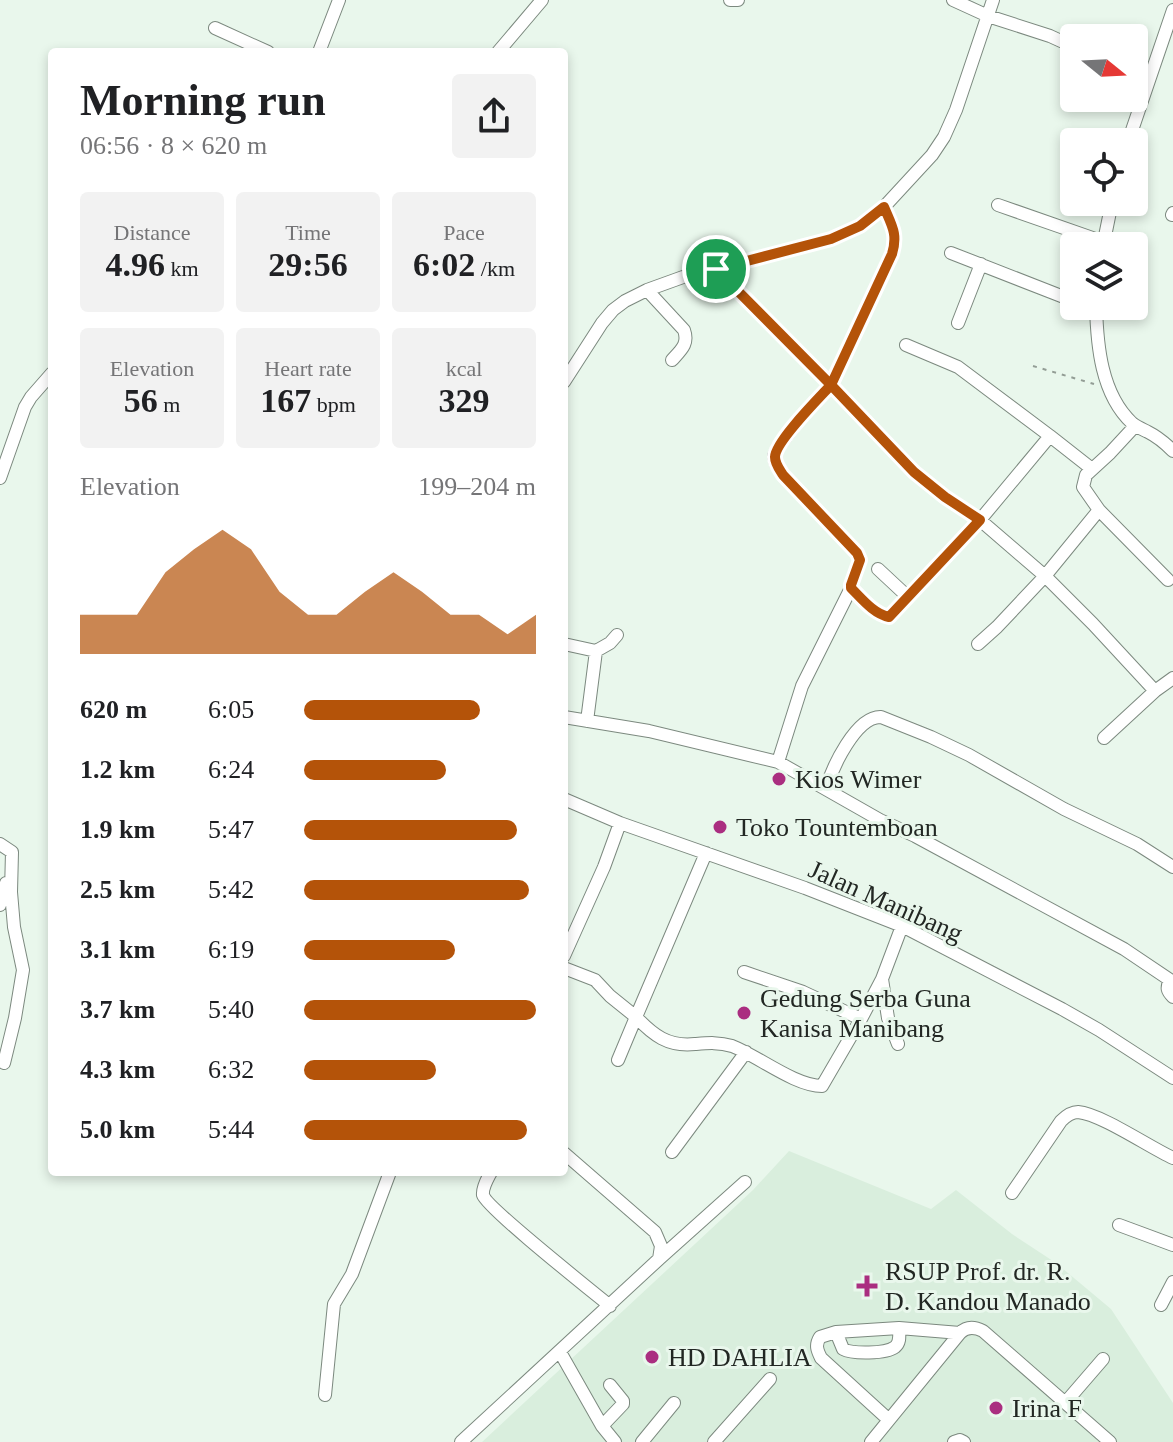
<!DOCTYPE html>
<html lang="en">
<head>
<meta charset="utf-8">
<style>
  :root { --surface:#fff; --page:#f2f2f2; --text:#202124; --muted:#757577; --accent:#b45309 }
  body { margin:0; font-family:Georgia,serif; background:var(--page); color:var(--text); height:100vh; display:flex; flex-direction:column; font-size:30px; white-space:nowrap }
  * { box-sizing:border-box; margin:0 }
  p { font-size:26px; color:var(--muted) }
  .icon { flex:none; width:44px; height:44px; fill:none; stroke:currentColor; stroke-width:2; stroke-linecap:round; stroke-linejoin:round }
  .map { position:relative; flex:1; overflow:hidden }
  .sheet { position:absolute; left:48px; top:48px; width:520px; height:1128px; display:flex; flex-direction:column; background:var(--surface); border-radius:8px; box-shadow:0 4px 12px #0003 }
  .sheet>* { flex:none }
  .needle { width:52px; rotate:108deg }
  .controls { position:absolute; left:1060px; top:24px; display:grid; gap:16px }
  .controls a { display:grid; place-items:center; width:88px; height:88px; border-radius:8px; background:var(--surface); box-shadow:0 4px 12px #0003; font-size:40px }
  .pin { position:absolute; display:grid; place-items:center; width:68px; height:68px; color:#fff; margin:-34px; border:4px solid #fff; border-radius:50%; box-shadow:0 2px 8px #0007 }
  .round { display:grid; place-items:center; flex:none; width:84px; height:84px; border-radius:8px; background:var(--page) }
  .headline { display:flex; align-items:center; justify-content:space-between; height:136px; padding:0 32px }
  h1 { font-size:44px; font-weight:700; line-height:60px }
  .stats { display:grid; grid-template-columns:repeat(3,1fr); gap:12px; height:136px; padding:8px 32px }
  .stats div { display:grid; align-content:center; border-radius:8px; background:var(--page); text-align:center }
  .stats b { font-size:34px; font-weight:700 }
  .stats small { font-size:22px; font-weight:400 }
  .stats p { font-size:22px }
  .chart { height:224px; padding:16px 32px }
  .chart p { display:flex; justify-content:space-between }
  .chart svg { width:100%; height:144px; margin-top:8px; fill:var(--accent); opacity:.7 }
  ul { padding:0 32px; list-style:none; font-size:26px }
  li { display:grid; grid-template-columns:128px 96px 1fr; align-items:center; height:60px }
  li i { height:20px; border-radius:10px; background:var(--accent) }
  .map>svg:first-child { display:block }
  .built { fill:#d9eedd }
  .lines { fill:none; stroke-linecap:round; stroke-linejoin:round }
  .minor-casing { stroke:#7c897f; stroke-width:14 }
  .path { stroke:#939d95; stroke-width:2; stroke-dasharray:4 6; stroke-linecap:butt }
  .minor { stroke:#fff; stroke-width:12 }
  .route-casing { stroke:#fff; stroke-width:16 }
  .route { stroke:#b45309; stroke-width:10 }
  .poi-dot { fill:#aa2e80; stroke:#e9f7ec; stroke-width:3 }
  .labels { text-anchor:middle; stroke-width:6; stroke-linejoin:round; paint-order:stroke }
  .poi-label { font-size:26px; fill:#222723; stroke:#e9f7ec; text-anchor:start }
  .street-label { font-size:26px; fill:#222723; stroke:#e9f7ec }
</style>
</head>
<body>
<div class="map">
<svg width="1173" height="1442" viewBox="0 0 1173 1442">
  <rect width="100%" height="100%" fill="#e9f7ec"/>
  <path class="built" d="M789 1151 931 1209 956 1190 1012 1234 1056 1263 1111 1309 1173 1403V1442H482L753 1190Z"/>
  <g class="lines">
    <g class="minor-casing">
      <path id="minor" d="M730 0H738
        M953 0 988 16 1050 36 1074 47
        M215 28 268 52
        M319 52 339 0
        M498 52 542 0
        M1128 142 1173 10
        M998 205 1104 242
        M884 207C892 225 898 234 892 254L831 385 798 421 778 447 774 456 776 464 783 475 857 553 860 560 851 585V588C862 599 874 614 889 617L980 520 1050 436 1092 469
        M1172 215 1173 213
        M1103 246 1112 202
        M951 253 1074 301
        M716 269 831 385 914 472 945 497 980 520 1045 576 997 627 978 644
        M647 290 684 330C689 344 681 350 672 360
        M1096 306C1097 345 1101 394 1132 423 1137 427 1142 429 1148 432 1158 437 1165 443 1173 451
        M958 323 981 264
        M906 345 958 367 1050 436
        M564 382 602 323 613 310 625 301 647 290 683 277 831 239 860 226 884 207 932 155 944 137 956 110 993 0
        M1135 426 1110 453 1086 475 1083 487 1099 510 1045 576 1093 624 1155 691 1173 678
        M0 478 25 407 31 397 52 373
        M1099 510 1168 580
        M878 569 908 597
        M564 644 596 651
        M564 717 649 731 778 762 880 820 915 836 1124 949 1170 980C1166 988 1167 991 1173 997
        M587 721 596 651 610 643 617 635
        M1104 738 1155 691
        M778 762 802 686 851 588
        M826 789C832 768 856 716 881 717L931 737 969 755 1064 809 1137 844 1173 867
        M564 799 620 823 805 888 902 926 1062 1009 1099 1030 1173 1078
        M0 844 12 852 11 892 14 927 23 970 15 1018 4 1063
        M0 905 6 883
        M564 956 604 867 620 823
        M564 968 595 980 610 996 636 1017 706 853
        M744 972 803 992 861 1019 882 979 902 926
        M882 979 888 1018 898 1044
        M618 1060 636 1017C653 1035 668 1047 695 1044 708 1043 719 1042 732 1046 758 1056 795 1086 822 1086L861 1019
        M672 1152 746 1052
        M491 1172C488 1178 482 1187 483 1195 486 1207 593 1292 610 1306
        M1012 1193 1061 1121C1066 1116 1071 1112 1078 1112 1101 1114 1149 1147 1173 1158
        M1119 1225 1173 1245
        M659 1259 745 1182
        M1161 1305 1173 1282
        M836 1332 843 1349C852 1354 886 1354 895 1347 901 1342 899 1335 899 1328
        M560 1352 602 1426 615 1442
        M325 1395 334 1304 352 1274 390 1172
        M1065 1403 1103 1359
        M889 1420 821 1358C817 1350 815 1345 820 1337L836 1332 899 1328 960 1333
        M602 1426 623 1404V1401L610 1385
        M461 1442 659 1259 661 1246 655 1232 564 1153
        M642 1442 674 1403
        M714 1442 770 1379
        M871 1442 960 1333C967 1326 975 1327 983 1331L1110 1442
        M954 1442 960 1440 964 1442"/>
    </g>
    <path class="path" d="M1033 366 1094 384"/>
    <use href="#minor" class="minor"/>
  </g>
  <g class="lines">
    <g class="route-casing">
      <path id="route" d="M716 269 831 385C819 398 775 442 775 457 775 464 780 470 783 475L857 553 860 560 851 585V588C862 599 874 614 889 617L980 520 945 497 914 472 831 385 892 254C898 234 892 226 884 207L860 226 831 239 716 269"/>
    </g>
    <use href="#route" class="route"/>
  </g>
  <g class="poi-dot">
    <circle cx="779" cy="779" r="8"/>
    <circle cx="720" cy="827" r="8"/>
    <circle cx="744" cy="1013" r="8"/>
    <path d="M863 1274h8v8h8v8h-8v8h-8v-8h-8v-8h8z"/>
    <circle cx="652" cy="1357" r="8"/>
    <circle cx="996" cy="1408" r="8"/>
  </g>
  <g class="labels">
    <g class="poi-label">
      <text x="795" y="788">Kios Wimer</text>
      <text x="736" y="836">Toko Tountemboan</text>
      <text x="760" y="1007">Gedung Serba Guna<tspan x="760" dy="30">Kanisa Manibang</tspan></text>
      <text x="885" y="1280">RSUP Prof. dr. R.<tspan x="885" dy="30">D. Kandou Manado</tspan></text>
      <text x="668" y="1366">HD DAHLIA</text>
      <text x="1012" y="1417">Irina F</text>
    </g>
    <g class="street-label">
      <text transform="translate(886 901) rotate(24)" y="9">Jalan Manibang</text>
    </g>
  </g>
</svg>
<div class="controls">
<a><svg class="needle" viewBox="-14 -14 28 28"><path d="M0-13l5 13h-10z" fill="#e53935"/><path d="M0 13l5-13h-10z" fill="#757577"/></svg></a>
<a><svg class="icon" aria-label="locate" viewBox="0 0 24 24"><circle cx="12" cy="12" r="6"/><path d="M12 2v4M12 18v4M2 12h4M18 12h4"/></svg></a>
<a><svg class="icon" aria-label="layers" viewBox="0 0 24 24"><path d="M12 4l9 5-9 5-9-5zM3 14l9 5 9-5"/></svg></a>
</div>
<div class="pin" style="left:716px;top:269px;background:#1e9e55"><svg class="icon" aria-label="arrive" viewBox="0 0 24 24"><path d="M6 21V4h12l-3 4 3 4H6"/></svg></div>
<section class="sheet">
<div class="headline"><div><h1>Morning run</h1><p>06:56 · 8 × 620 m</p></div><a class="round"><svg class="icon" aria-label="share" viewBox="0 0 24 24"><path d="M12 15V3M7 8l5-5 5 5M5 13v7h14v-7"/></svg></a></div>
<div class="stats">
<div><p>Distance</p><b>4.96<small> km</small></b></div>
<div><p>Time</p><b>29:56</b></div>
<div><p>Pace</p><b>6:02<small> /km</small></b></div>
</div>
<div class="stats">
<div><p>Elevation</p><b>56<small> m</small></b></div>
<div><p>Heart rate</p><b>167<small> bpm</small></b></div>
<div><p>kcal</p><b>329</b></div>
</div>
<div class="chart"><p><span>Elevation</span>199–204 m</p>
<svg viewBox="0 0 160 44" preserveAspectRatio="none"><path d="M0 44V32L10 32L20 32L30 19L40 12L50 6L60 12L70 25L80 32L90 32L100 25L110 19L120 25L130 32L140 32L150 38L160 32V44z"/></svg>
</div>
<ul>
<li><b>620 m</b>6:05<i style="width:76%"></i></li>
<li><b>1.2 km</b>6:24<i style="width:61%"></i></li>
<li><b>1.9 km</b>5:47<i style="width:92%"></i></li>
<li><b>2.5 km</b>5:42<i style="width:97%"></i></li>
<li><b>3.1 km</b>6:19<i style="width:65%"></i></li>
<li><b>3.7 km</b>5:40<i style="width:100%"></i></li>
<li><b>4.3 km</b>6:32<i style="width:57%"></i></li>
<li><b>5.0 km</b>5:44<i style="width:96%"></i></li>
</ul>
</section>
</div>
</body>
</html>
